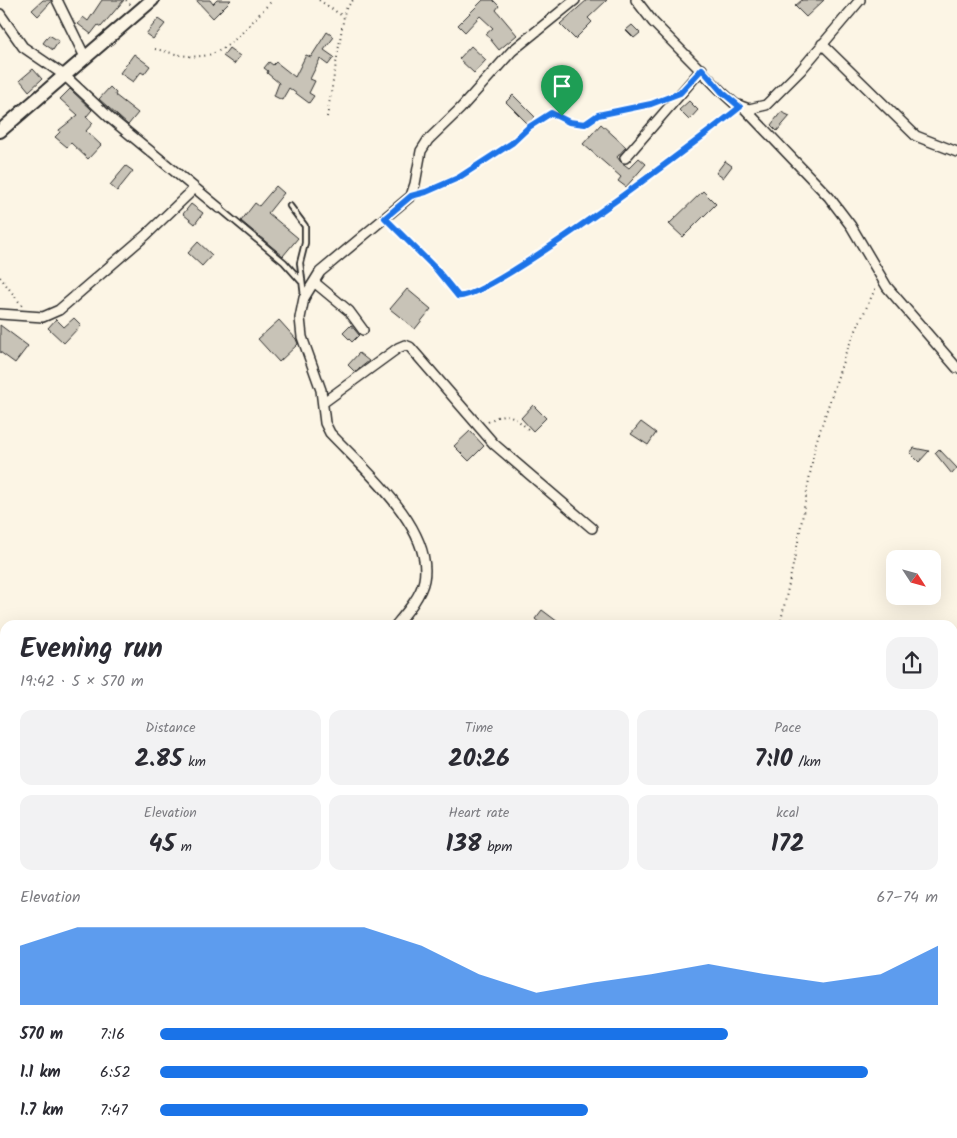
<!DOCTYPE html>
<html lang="en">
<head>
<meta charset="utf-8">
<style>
  :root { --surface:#fff; --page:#f2f2f3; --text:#2b2b33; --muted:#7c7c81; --accent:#1a73e8 }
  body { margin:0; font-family:Kalam,sans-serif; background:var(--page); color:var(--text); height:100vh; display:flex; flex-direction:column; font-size:19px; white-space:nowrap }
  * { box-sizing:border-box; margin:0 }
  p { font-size:16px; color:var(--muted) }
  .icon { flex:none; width:28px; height:28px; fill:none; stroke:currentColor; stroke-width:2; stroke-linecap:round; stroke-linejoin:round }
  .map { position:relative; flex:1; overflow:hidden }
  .drawer { position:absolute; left:0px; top:620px; width:958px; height:519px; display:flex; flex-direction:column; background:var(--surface); border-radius:15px 15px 0 0; box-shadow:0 5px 20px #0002 }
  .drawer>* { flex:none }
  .needle { width:32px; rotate:126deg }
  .fabs { position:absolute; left:886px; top:550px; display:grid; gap:10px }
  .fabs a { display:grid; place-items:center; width:55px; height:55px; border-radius:10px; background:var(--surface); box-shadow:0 5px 20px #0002; font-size:25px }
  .pin { position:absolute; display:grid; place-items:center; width:42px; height:42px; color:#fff; margin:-51px -21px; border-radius:50% 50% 50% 0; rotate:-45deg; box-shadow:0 0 5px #0007 }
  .pin .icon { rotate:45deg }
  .round { display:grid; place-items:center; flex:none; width:52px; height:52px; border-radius:15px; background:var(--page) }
  .headline { display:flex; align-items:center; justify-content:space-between; height:85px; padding:0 20px }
  h1 { font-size:28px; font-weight:700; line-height:38px }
  .stats { display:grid; grid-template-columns:repeat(3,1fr); gap:8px; height:85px; padding:5px 20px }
  .stats div { display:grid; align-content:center; border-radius:12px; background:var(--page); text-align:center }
  .stats b { font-size:25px; font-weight:700 }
  .stats small { font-size:14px; font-weight:400 }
  .stats p { font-size:14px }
  .chart { height:140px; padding:10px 20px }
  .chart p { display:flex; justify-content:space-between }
  .chart svg { width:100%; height:90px; margin-top:5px; fill:var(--accent); opacity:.7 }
  ul { padding:0 20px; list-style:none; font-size:16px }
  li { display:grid; grid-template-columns:80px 60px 1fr; align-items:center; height:38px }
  li i { height:12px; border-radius:6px; background:var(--accent) }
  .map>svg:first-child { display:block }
  .building { fill:#c8c3b7; stroke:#2b2b2b }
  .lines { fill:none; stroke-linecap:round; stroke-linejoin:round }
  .lane-casing { stroke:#2b2b2b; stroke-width:8 }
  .street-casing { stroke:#2b2b2b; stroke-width:12 }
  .secondary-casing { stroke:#2b2b2b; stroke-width:16 }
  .path { stroke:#2b2b2b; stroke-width:2; stroke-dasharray:1 4; stroke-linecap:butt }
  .lane { stroke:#fcf5e5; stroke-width:4.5 }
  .street { stroke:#fcf5e5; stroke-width:9 }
  .secondary { stroke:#fcf5e5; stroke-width:12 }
  .route-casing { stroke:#fff; stroke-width:10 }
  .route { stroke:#1a73e8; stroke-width:6 }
</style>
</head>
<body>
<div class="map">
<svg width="957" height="1138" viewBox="0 0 957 1138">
  <rect width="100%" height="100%" fill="#fcf5e5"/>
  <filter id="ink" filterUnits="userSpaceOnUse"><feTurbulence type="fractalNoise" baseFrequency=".02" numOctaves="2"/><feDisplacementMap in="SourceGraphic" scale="10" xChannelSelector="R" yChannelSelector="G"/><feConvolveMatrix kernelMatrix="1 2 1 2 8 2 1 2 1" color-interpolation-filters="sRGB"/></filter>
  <g filter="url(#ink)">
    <path class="building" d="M43 0H51V2L38 16 32 10Z
      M102 0H124L101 27 98 25 91 34 78 24 83 17 88 21Z
      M196 0H210L213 4 217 0H231L213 18Z
      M483 0H493L499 6 496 10 517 35 499 50 486 34 493 28 480 16 465 32 458 25Z
      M587 0H607L588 18 592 22 575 39 560 24Z
      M802 0H824L806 17 795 6Z
      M158 19 165 24 153 39 146 34Z
      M632 25 640 33 634 38 626 30Z
      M327 32 334 37 324 50 334 57 328 65 320 59 310 79 315 81 309 93 314 96 309 103 289 88 282 100 274 96 279 83 267 73 268 71 264 68 269 62 273 65 276 62 295 77 306 55 311 57Z
      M49 35 59 41 53 50 43 43Z
      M471 46 486 60 474 73 459 59Z
      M229 48 240 56 234 64 223 56Z
      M134 54 150 66 144 74 141 72 133 82 120 73Z
      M33 69 42 79 29 91 20 80Z
      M110 87 116 93 115 95 138 113 128 125 99 99Z
      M70 89 92 110 86 117 93 123 86 131 101 145 88 159 71 143 67 147 55 137 60 132 59 130 78 115 60 99Z
      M513 95 535 117 528 124 506 102Z
      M689 101 698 110 689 120 679 110Z
      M781 112 790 116 777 131 771 125Z
      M601 124 626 147 617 157 621 162 629 168 639 158 646 164 626 187 618 181 621 177 583 144Z
      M725 161 732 166 723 178 716 173Z
      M126 166 133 171 117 191 110 185Z
      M276 186 284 193 268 213 298 238 283 256 241 221 255 203 259 206Z
      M703 191 716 204 683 237 669 224Z
      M191 204 203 213 195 224 183 214Z
      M198 242 212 255 202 266 188 253Z
      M407 289 431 309 415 329 390 309Z
      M74 318 81 325 64 343 48 328 56 319 64 327Z
      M279 320 296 339 298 344 279 362 258 339Z
      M0 325 28 346 15 363 0 352Z
      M351 325 359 335 352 342 343 333Z
      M359 353 369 361 355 372 348 365Z
      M533 405 546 418 533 431 521 418Z
      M641 422 656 433 648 445 631 434Z
      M470 431 484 446 469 461 454 446Z
      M914 448 929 451 919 462 910 453Z
      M939 449 957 468 952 474 935 453Z
      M542 610 562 625H542L535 619Z"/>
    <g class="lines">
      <g class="lane-casing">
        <path id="lane" d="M290 206 305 226V243L300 263 304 296
          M219 208 284 262 301 281"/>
      </g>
      <g class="street-casing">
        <path id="street" d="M57 0 85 57
          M636 0 653 22 722 92 735 104 749 109 766 105 801 70 860 0
          M0 14 23 47 64 75 110 118 219 208
          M822 44 916 136 957 152
          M744 108 829 197 851 226 887 287 957 368
          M625 158 702 69
          M314 282 349 311 363 330
          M0 314 43 317 59 310 146 235 195 188
          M324 402 398 348 405 345 410 347 494 444 592 528
          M396 625C406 613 421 596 424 580 434 528 362 467 330 433L325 423 321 390 302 337 300 318 304 298 320 272 411 196 415 184 421 151 428 140 460 109 512 51 575 0
          M952 797H957
          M0 920 5 919
          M27 1138 34 1134
          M490 1138 495 1134"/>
      </g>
      <g class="secondary-casing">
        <path id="secondary" d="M0 131 152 0"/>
      </g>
      <path class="path" d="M126 0 131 5
        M319 0 344 17
        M155 49C169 52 186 58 201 56 231 54 253 18 273 0
        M327 117 345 10 353 0
        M423 193 458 178 512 143 529 127 551 113 569 122 585 124 598 115 662 100
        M390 224 435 269 458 296C485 302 699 139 732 114
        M0 277 23 307
        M488 422C508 409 513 416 529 430
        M780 625 798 542 815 446 846 352 876 287
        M210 1138 212 1134"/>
      <use href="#lane" class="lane"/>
      <use href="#street" class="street"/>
      <use href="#secondary" class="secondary"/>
    </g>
  </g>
  <g class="lines" filter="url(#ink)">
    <g class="route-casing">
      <path id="route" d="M702 69 722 92 740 107C707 134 485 303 458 296L436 269 385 218 411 196 426 192 458 178 512 143 529 127 551 113 569 122 585 124 598 115 651 104 680 93Z"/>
    </g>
    <use href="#route" class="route"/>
  </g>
</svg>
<div class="fabs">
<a><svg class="needle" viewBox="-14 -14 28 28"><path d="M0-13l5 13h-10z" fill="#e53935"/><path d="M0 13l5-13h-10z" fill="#7c7c81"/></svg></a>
</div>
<div class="pin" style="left:562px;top:116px;background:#1e9e55"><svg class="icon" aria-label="arrive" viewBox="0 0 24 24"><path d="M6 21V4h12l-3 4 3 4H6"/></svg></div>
<section class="drawer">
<div class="headline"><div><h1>Evening run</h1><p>19:42 · 5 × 570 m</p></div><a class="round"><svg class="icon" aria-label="share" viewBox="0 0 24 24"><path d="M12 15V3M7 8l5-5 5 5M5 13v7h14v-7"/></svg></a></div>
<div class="stats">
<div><p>Distance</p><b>2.85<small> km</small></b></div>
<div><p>Time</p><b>20:26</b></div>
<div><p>Pace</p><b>7:10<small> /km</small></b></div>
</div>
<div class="stats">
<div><p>Elevation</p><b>45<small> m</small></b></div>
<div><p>Heart rate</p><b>138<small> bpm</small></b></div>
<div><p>kcal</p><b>172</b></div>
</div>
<div class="chart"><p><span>Elevation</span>67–74 m</p>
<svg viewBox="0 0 160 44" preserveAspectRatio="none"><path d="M0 44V15L10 6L20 6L30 6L40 6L50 6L60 6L70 15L80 29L90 38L100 33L110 29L120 24L130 29L140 33L150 29L160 15V44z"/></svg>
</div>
<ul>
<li><b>570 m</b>7:16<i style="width:73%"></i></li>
<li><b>1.1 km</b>6:52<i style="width:91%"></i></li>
<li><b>1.7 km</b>7:47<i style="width:55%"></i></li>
</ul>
</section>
</div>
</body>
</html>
